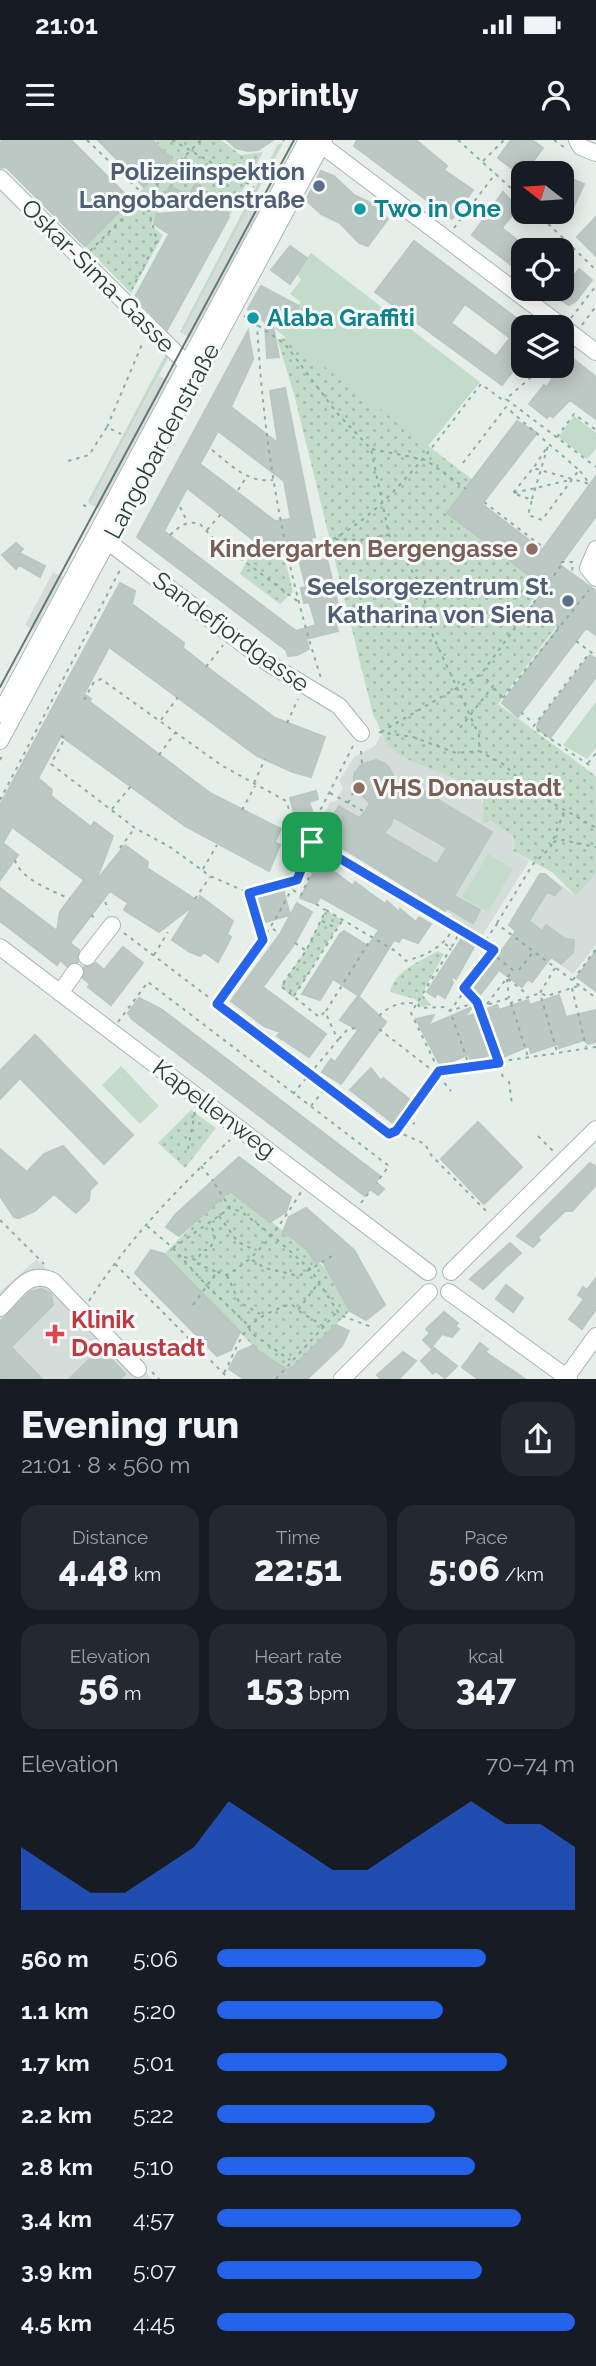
<!DOCTYPE html>
<html lang="en">
<head>
<meta charset="utf-8">
<style>
  :root { --surface:#171b24; --page:#242831; --text:#f1f3f6; --muted:#9ea1a6; --accent:#2563eb }
  body { margin:0; font-family:Raleway,sans-serif; background:var(--page); color:var(--text); height:100vh; display:flex; flex-direction:column; font-size:26px; white-space:nowrap }
  * { box-sizing:border-box; margin:0 }
  p { font-size:23px; color:var(--muted) }
  .icon { flex:none; width:38px; height:38px; fill:none; stroke:currentColor; stroke-width:2; stroke-linecap:round; stroke-linejoin:round }
  .map { position:relative; height:1239px; overflow:hidden }
  .sheet { display:flex; flex-direction:column; background:var(--surface); flex:1 }
  .sheet>* { flex:none }
  .needle { width:46px; rotate:287deg }
  .buttons { position:absolute; left:511px; top:21px; display:grid; gap:14px }
  .buttons a { display:grid; place-items:center; width:63px; height:63px; border-radius:14px; background:var(--surface); box-shadow:0 4px 18px #0003; font-size:35px }
  .pin { position:absolute; display:grid; place-items:center; width:60px; height:60px; color:#fff; margin:-30px; border-radius:14px; box-shadow:0 4px 10px #0006 }
  .round { display:grid; place-items:center; flex:none; width:74px; height:74px; border-radius:21px; background:var(--page) }
  .summary { display:flex; align-items:center; justify-content:space-between; height:119px; padding:0 21px }
  h1 { font-size:38px; font-weight:800; line-height:52px }
  .figures { display:grid; grid-template-columns:repeat(3,1fr); gap:10px; height:119px; padding:7px 21px }
  .figures div { display:grid; align-content:center; border-radius:18px; background:var(--page); text-align:center }
  .figures b { font-size:35px; font-weight:800 }
  .figures small { font-size:19px; font-weight:400 }
  .figures p { font-size:19px }
  .chart { height:196px; padding:14px 21px }
  .chart p { display:flex; justify-content:space-between }
  .chart svg { width:100%; height:126px; margin-top:7px; fill:var(--accent); opacity:.7 }
  ul { padding:0 21px; list-style:none; font-size:23px }
  li { display:grid; grid-template-columns:112px 84px 1fr; align-items:center; height:52px }
  li i { height:18px; border-radius:9px; background:var(--accent) }
  .status { display:flex; justify-content:space-between; align-items:center; height:49px; padding:0 35px; background:var(--surface); direction:ltr }
  .status svg { height:19px; fill:currentColor }
  header { display:flex; justify-content:space-between; align-items:center; height:91px; padding:0 21px; background:var(--surface); font-size:32px; font-weight:800 }
  .map>svg:first-child { display:block }
  .built { fill:#d4ddda }
  .green { fill:#c2dcc9 }
  .park { fill:url(#park-dots) }
  .building { fill:#bcc8c4; stroke:#b9c7c1; stroke-width:2; fill-rule:evenodd }
  .lines { fill:none; stroke-linecap:round; stroke-linejoin:round }
  .minor-casing { stroke:#a9b6b1; stroke-width:18 }
  .path { stroke:#8aaea3; stroke-width:2; stroke-dasharray:3.5 5; stroke-linecap:butt }
  .minor { stroke:#fff; stroke-width:16 }
  .tram { stroke:#627973; stroke-width:2 }
  .route-casing { stroke:#fff; stroke-width:14 }
  .route { stroke:#2563eb; stroke-width:9 }
  .service-dot { fill:#5c6f8a; stroke:#f7faf8; stroke-width:2.5 }
  .culture-dot { fill:#0f9aa8; stroke:#f7faf8; stroke-width:2.5 }
  .education-dot { fill:#8d6e63; stroke:#f7faf8; stroke-width:2.5 }
  .health-dot { fill:#e0444e; stroke:#f7faf8; stroke-width:2.5 }
  .labels { text-anchor:middle; stroke-width:6; stroke-linejoin:round; paint-order:stroke }
  .service-label { font-size:24px; font-weight:bold; fill:#4e5e75; stroke:#f7faf8; text-anchor:end }
  .culture-label { font-size:24px; font-weight:bold; fill:#0d838f; stroke:#f7faf8; text-anchor:start }
  .street-label { font-size:24px; fill:#273e38; stroke:#f7faf8 }
  .education-label { font-size:24px; font-weight:bold; fill:#785e54; stroke:#f7faf8; text-anchor:end }
  .health-label { font-size:24px; font-weight:bold; fill:#be3a42; stroke:#f7faf8; text-anchor:start }
</style>
</head>
<body>
<div class="status"><b>21:01</b><svg viewBox="0 0 49 12"><path d="M0 12V9h3v3zM5 12V6h3v6zM10 12V3h3v9zM15 12V0h3v12zM26 1h20v11H26zM47 4h2v5h-2z"/></svg></div>
<header><svg class="icon" aria-label="menu" viewBox="0 0 24 24"><path d="M4 6h16M4 12h16M4 18h16"/></svg>Sprintly<svg class="icon" aria-label="person" viewBox="0 0 24 24"><circle cx="12" cy="8" r="4"/><path d="M4 21q1-7 8-7t8 7"/></svg></header>
<div class="map">
<svg width="596" height="1239" viewBox="0 0 596 1239">
  <defs>
    <pattern id="park-dots" width="8" height="8" patternUnits="userSpaceOnUse" patternTransform="scale(1.75)"><rect width="8" height="8" fill="#c2dcc9"/><path d="M2 2h.1M6 6h.1" fill="none" stroke="#a7bead" stroke-width="1.8" stroke-linecap="round"/></pattern>
  </defs>
  <rect width="100%" height="100%" fill="#e6eeea"/>
  <path class="built" d="M249 66 259 71 191 198 182 193Z
    M159 236 168 240 99 369 90 364Z
    M53 432 63 437 34 490 25 485Z
    M381 595 392 609 483 651 482 661 491 681 513 696 515 705 513 711 529 721 482 796 451 778 452 775 423 756 315 692 330 662 336 661 343 648 339 641 354 617 375 606Z
    M540 734H545L576 756 596 734V805L573 834 509 785Z
    M37 1119 152 1239H0V1152Z"/>
  <path class="green" d="M283 3 182 193 180 192 278 4Z
    M311 113 480 242 427 307 275 189 280 182 284 185 301 162 290 154 301 140 296 133Z
    M167 212 169 216 90 364 88 361Z
    M574 276 596 293V309L587 319 558 297Z
    M596 562V608L587 619 563 605Z
    M488 714 513 729 488 772 462 757Z
    M121 926 159 966 140 984 102 945Z"/>
  <path class="park" d="M154 0H221L241 15 263 12 229 77 207 55 189 56 170 46 151 86 163 95 131 153 85 106 173 19Z
    M287 198 473 340 447 373 543 446 528 466 556 487 498 564 596 636V734L576 756 552 732 513 711 515 705 513 696 491 681 483 682V651C458 636 412 627 391 608 381 599 381 586 373 575L294 254 277 199Z
    M283 411 293 452 280 464 240 434 248 419Z
    M326 770 342 780 293 858 281 846 306 810Z
    M438 811 444 814 422 854 431 865 422 867 415 859 390 852C395 830 421 821 438 811Z
    M191 970 216 988 185 1028 158 1003Z
    M229 1049 290 1096 333 1135 350 1171 280 1239 273 1237 279 1223 257 1210 164 1114Z"/>
  <path class="building" d="M3 0H71L131 60 85 106 6 27 0 28V3Z
    M98 0H152L172 19 144 47Z
    M227 0H273L258 10 248 11 236 8Z
    M357 0H416L447 26 444 30 473 50 452 79 354 6Z
    M511 0H532L543 8 522 36 498 18Z
    M321 31 334 36 354 55 369 62 388 79 368 106 359 103 340 83 321 74 306 60Z
    M562 35 584 44 571 73 562 69Z
    M196 43 229 77 167 190 135 157 169 94 154 84 157 74 192 71 165 56 170 46 189 56Z
    M503 52 518 68 502 88 523 105V134L472 95Z
    M596 77V116L577 97Z
    M414 101 523 183V218L502 245 375 152ZM465 164 510 198 496 216 451 183Z
    M290 106 307 118 290 144 271 130Z
    M579 129 592 140 576 161 569 165 543 149H562V134L570 141Z
    M261 146 299 166 284 185 271 176 279 217 267 218 265 182 248 169Z
    M248 191 253 219 231 267 278 303 270 251 285 248 315 397 311 398 316 421 327 419 341 476 335 478 338 491 306 499 309 509 297 515 288 516 286 510 137 397ZM218 291 284 341 291 379 275 381 200 324ZM187 348 261 406 294 400 306 447 301 448 304 463 309 462 316 485 296 491 164 391Z
    M567 214 596 237V279L570 260 553 277 549 275 547 278 529 264 544 245 547 247Z
    M517 281 537 293 482 364 542 410 596 336V376L560 425 596 451V495L586 488 518 577 502 563 559 487 532 466 546 448 447 373Z
    M16 403 23 409 19 413 45 426 40 437 19 425 16 429 2 415Z
    M120 443 135 451 132 464 184 503 183 508 216 534 275 578 325 597 311 637 293 632 257 616 109 507 84 554 91 559 90 562 210 653 281 689 275 702 280 705 269 731 185 686 61 596 38 638 52 650 51 656 91 687 94 682 113 696 96 741 125 705 148 722 147 728 198 761 200 756 233 781 227 794 231 797 218 822 204 812 200 816 190 812 172 800 193 766 159 792 124 770 128 763 110 751 70 803 79 810 78 822 67 826 60 820 57 825 0 781V748L57 791 60 772 84 740 12 687 3 703 18 715 0 740V665Z
    M590 515 596 519V537L550 598 537 588 538 583Z
    M376 620 386 624 391 631 399 650 405 640 492 692 454 756 480 770 473 783 447 768 445 771 321 695 339 666 359 678 365 672 370 663 354 647V634L362 624ZM393 677 447 708 437 724 384 693 391 685Z
    M316 651 318 659 309 662 312 671 303 673 306 681 297 684 290 658Z
    M320 721 353 746 355 742 385 764 387 761 399 772 400 769 416 782 419 777 431 784 418 803 402 797 399 802 394 800 359 856 333 839 320 860 302 854 340 794 344 791 368 806 379 790 320 757 316 764 300 758Z
    M540 734H545L561 748 555 755 547 752 529 781 542 791 546 785 565 799 574 800 573 812 561 824 551 817 532 842 528 839 522 847 499 830 480 855H477L467 848 492 815 496 818 516 791 509 785Z
    M283 749 290 775 265 782 257 756Z
    M297 763 312 772 295 803 263 847 326 894 309 917 277 896 280 892 264 886 231 861 280 794Z
    M462 798 475 805 456 839 450 835 453 843 445 858 437 853 435 857 427 852Z
    M123 807 143 823 111 865 88 847 90 844 83 838 84 827 96 823 104 830Z
    M596 811V851L577 837Z
    M559 855 566 877 596 870V902L588 904 584 900 559 908 558 904 531 913 529 906 501 918 498 911 472 923 468 914 441 927 416 879 434 875 428 886 472 867 464 878 497 865 499 870 528 860 530 865Z
    M358 856 386 882 341 944 322 932 331 919 335 922 358 890 340 880Z
    M139 858 161 869 380 1036 376 1042 384 1049 378 1055 370 1049 365 1056 132 879 128 873Z
    M35 895 133 995 104 1024 20 938 0 959V931Z
    M371 928 381 941 383 938 410 960 393 983 350 950Z
    M478 982 522 1027 484 1064 441 1019Z
    M63 1006 97 1043 90 1050 89 1060 76 1073 54 1054 35 1071 19 1078 14 1077 0 1056V1009L27 1032 44 1014Z
    M239 1017 291 1057 286 1072 270 1082 230 1051 179 1096 166 1087 176 1074Z
    M590 1023 596 1027V1045L572 1071H565L538 1097 540 1100 533 1107 517 1096Z
    M306 1068 354 1110 385 1165 366 1180 350 1171 322 1120 316 1123 306 1109 290 1096 282 1094 289 1077Z
    M510 1103 521 1113 483 1149 470 1139Z
    M151 1110 164 1114 240 1192 231 1210 217 1216 135 1133Z
    M596 1138V1169L582 1189 569 1179 584 1159 578 1155 583 1147 587 1150Z
    M506 1145 523 1158 513 1172 496 1159Z
    M42 1149 51 1154 53 1165 11 1207 42 1239H0V1182L30 1152Z
    M444 1172 458 1183 455 1186 459 1189 452 1197 442 1194 431 1208 423 1200 430 1193 426 1189Z
    M336 1185 349 1191 342 1206 307 1239H244L229 1229 238 1212 254 1205 257 1210 289 1231Z
    M480 1203 488 1209 485 1212 525 1239H478L462 1227Z
    M101 1208 125 1234 120 1239H69Z
    M434 1208 457 1226 445 1238 435 1231 433 1234 421 1221Z
    M403 1212 416 1221 399 1239H381L377 1235Z"/>
  <g class="lines">
    <g class="minor-casing">
      <path id="minor" d="M315 0 596 212
        M577 0 581 7 596 13
        M0 38 193 230
        M100 400 115 407 268 523 339 566 361 593
        M596 409 588 428 596 438
        M0 574 307 0
        M0 601 324 0
        M0 807 428 1132
        M87 817 112 785
        M60 853 75 832
        M451 1132 596 989
        M449 1152 569 1239
        M0 1168C17 1152 28 1129 53 1141L138 1229
        M342 1239 429 1152
        M565 1239 596 1196"/>
    </g>
    <path class="path" d="M87 0 144 55 157 100 132 149
      M172 0 254 47
      M283 0 284 1
      M458 0 523 59
      M554 0 565 8
      M483 21 504 0
      M536 72 596 130
      M454 88 496 33
      M90 111 201 0
      M244 176 285 204 337 273 371 309 389 395 421 445 433 496 479 595V611L503 624 535 653 596 688
      M571 178 596 146
      M257 183C263 302 284 425 321 538
      M582 185 596 166
      M544 226 506 259 596 327
      M107 287 143 202
      M557 297 574 274 596 290
      M372 309 426 320 466 349
      M212 310C231 325 247 343 273 340
      M68 321 89 315 107 287 121 294
      M463 323 506 267 579 330 542 380 528 375 532 360 513 353 533 328 590 344
      M580 331 589 343
      M238 350 246 338
      M514 353 570 340
      M532 359 548 306 534 327
      M484 362 544 408
      M83 365 88 367
      M180 367 187 381
      M207 390 221 374
      M170 395C180 386 187 380 200 384L227 413 240 417 298 407
      M335 399 361 400 388 395
      M308 405C317 403 328 402 335 398 393 366 441 295 481 244L504 261 506 259
      M240 418 300 463
      M561 422H573L572 432
      M530 466 559 488
      M576 501 596 516
      M206 527 223 505
      M494 548 505 560
      M503 558 589 450
      M84 560 94 542 101 539 221 625 286 661 297 692 305 697
      M521 572 533 583
      M161 580 178 557
      M287 583 298 559
      M460 588 493 546 482 535
      M379 592 413 597 456 613 479 611
      M381 592 481 534 563 423
      M61 596 65 598 51 624 135 688 170 707 210 736 249 753 297 740
      M353 606 306 698 483 804 497 784 596 858
      M361 611 362 624
      M159 615 175 593
      M0 620 3 614
      M588 623 596 613
      M589 625 533 587 590 512
      M254 643 265 619
      M330 653 365 672
      M0 660 120 430
      M348 663 354 651 357 652
      M112 669 131 646
      M242 670 255 646
      M553 702 563 700 596 707
      M120 708 134 689
      M15 720C20 739 53 751 70 759
      M203 729 217 705
      M293 750 301 755C309 739 317 721 312 703
      M249 754 263 799
      M195 759 210 737
      M105 762 109 770
      M316 764 325 770
      M91 775 97 780
      M322 781 336 788
      M497 783 533 724 550 708 565 669
      M273 789 280 794
      M124 793 389 994 396 991 439 931 596 907
      M295 803 305 810
      M445 804 451 808 460 792
      M154 815 168 792
      M555 828 540 853 557 912
      M519 830 533 812
      M507 839 509 858
      M508 839 528 855
      M573 840 596 809
      M572 848 586 907
      M465 849C488 873 496 910 504 942
      M294 856 342 781
      M218 863C259 807 286 769 312 703
      M511 863 528 917
      M487 864 513 830 491 813
      M326 871 371 799
      M379 876C390 865 402 861 418 864L420 868 444 867 450 871 477 862 486 865 509 858 511 863 540 853 547 856 578 846
      M118 882 148 842 389 1026 376 1043
      M379 889 437 934 451 951
      M339 899 347 890 355 888
      M470 928 450 871 494 810 484 804
      M438 929 411 873 451 808
      M509 941 512 965
      M293 954 338 900 325 872 319 877 281 846 306 811 326 770 397 812 406 821C427 815 442 808 453 789
      M311 966 323 951
      M397 990 415 983
      M396 991 425 1004 431 1015 489 1074
      M538 996 553 1011
      M188 1009 195 972
      M201 1026 213 1041
      M215 1044 230 1068 242 1072 274 1097 311 1130 340 1175 374 1188
      M361 1063 371 1050
      M219 1076 238 1102 255 1110
      M0 1080 44 1124
      M147 1086 173 1108 230 1068
      M173 1108 207 1146 248 1185 251 1193 290 1220
      M184 1117 197 1120 202 1111 210 1109 215 1097 210 1082
      M252 1120 265 1128 299 1136 332 1116
      M115 1124 229 1239
      M217 1132 227 1135C262 1114 279 1087 301 1052
      M227 1135 239 1162 260 1174
      M89 1161C127 1101 178 1047 230 1000
      M193 1165 217 1132 198 1124 197 1120
      M299 1171 323 1186
      M152 1232 159 1239
      M224 1233C245 1191 244 1180 291 1164L298 1170 320 1141
      M276 1239 337 1172"/>
    <use href="#minor" class="minor"/>
    <path class="tram" d="M0 547 294 0"/>
  </g>
  <g class="lines">
    <g class="route-casing">
      <path id="route" d="M312 702 494 810 464 848 477 862 499 923 439 931 396 991 389 994 217 864 263 800 249 753 297 740Z"/>
    </g>
    <use href="#route" class="route"/>
  </g>
  <g class="service-dot">
    <circle cx="319" cy="46" r="7"/>
    <circle cx="568" cy="461" r="7"/>
  </g>
  <g class="culture-dot">
    <circle cx="360" cy="69" r="7"/>
    <circle cx="253" cy="178" r="7"/>
  </g>
  <g class="education-dot">
    <circle cx="532" cy="409" r="7"/>
    <circle cx="359" cy="648" r="7"/>
  </g>
  <path class="health-dot" d="M51.5 1183.5h7v7h7v7h-7v7h-7v-7h-7v-7h7z"/>
  <g class="labels">
    <g class="service-label">
      <text x="305" y="40">Polizeiinspektion<tspan x="305" dy="28">Langobardenstraße</tspan></text>
      <text x="554" y="455">Seelsorgezentrum St.<tspan x="554" dy="28">Katharina von Siena</tspan></text>
    </g>
    <g class="culture-label">
      <text x="374" y="77">Two in One</text>
      <text x="267" y="186">Alaba Graffiti</text>
    </g>
    <g class="street-label">
      <text transform="translate(98 136) rotate(45)" y="8">Oskar-Sima-Gasse</text>
      <text transform="translate(162 301) rotate(-62)" y="8">Langobardenstraße</text>
      <text transform="translate(231 492) rotate(36)" y="8">Sandefjordgasse</text>
      <text transform="translate(214 969) rotate(37)" y="8">Kapellenweg</text>
    </g>
    <g class="education-label">
      <text x="518" y="417">Kindergarten Bergengasse</text>
      <text x="373" y="656" text-anchor="start">VHS Donaustadt</text>
    </g>
    <g class="health-label">
      <text x="71" y="1188">Klinik<tspan x="71" dy="28">Donaustadt</tspan></text>
    </g>
  </g>
</svg>
<div class="buttons">
<a><svg class="needle" viewBox="-14 -14 28 28"><path d="M0-13l5 13h-10z" fill="#e53935"/><path d="M0 13l5-13h-10z" fill="#9ea1a6"/></svg></a>
<a><svg class="icon" aria-label="locate" viewBox="0 0 24 24"><circle cx="12" cy="12" r="6"/><path d="M12 2v4M12 18v4M2 12h4M18 12h4"/></svg></a>
<a><svg class="icon" aria-label="layers" viewBox="0 0 24 24"><path d="M12 4l9 5-9 5-9-5zM3 14l9 5 9-5"/></svg></a>
</div>
<div class="pin" style="left:312px;top:702px;background:#1e9e55"><svg class="icon" aria-label="arrive" viewBox="0 0 24 24"><path d="M6 21V4h12l-3 4 3 4H6"/></svg></div>
</div>
<section class="sheet">
<div class="summary"><div><h1>Evening run</h1><p>21:01 · 8 × 560 m</p></div><a class="round"><svg class="icon" aria-label="share" viewBox="0 0 24 24"><path d="M12 15V3M7 8l5-5 5 5M5 13v7h14v-7"/></svg></a></div>
<div class="figures">
<div><p>Distance</p><b>4.48<small> km</small></b></div>
<div><p>Time</p><b>22:51</b></div>
<div><p>Pace</p><b>5:06<small> /km</small></b></div>
</div>
<div class="figures">
<div><p>Elevation</p><b>56<small> m</small></b></div>
<div><p>Heart rate</p><b>153<small> bpm</small></b></div>
<div><p>kcal</p><b>347</b></div>
</div>
<div class="chart"><p><span>Elevation</span>70–74 m</p>
<svg viewBox="0 0 160 44" preserveAspectRatio="none"><path d="M0 44V22L10 30L20 38L30 38L40 30L50 22L60 6L70 14L80 22L90 30L100 30L110 22L120 14L130 6L140 14L150 14L160 22V44z"/></svg>
</div>
<ul>
<li><b>560 m</b>5:06<i style="width:75%"></i></li>
<li><b>1.1 km</b>5:20<i style="width:63%"></i></li>
<li><b>1.7 km</b>5:01<i style="width:81%"></i></li>
<li><b>2.2 km</b>5:22<i style="width:61%"></i></li>
<li><b>2.8 km</b>5:10<i style="width:72%"></i></li>
<li><b>3.4 km</b>4:57<i style="width:85%"></i></li>
<li><b>3.9 km</b>5:07<i style="width:74%"></i></li>
<li><b>4.5 km</b>4:45<i style="width:100%"></i></li>
</ul>
</section>
</body>
</html>
